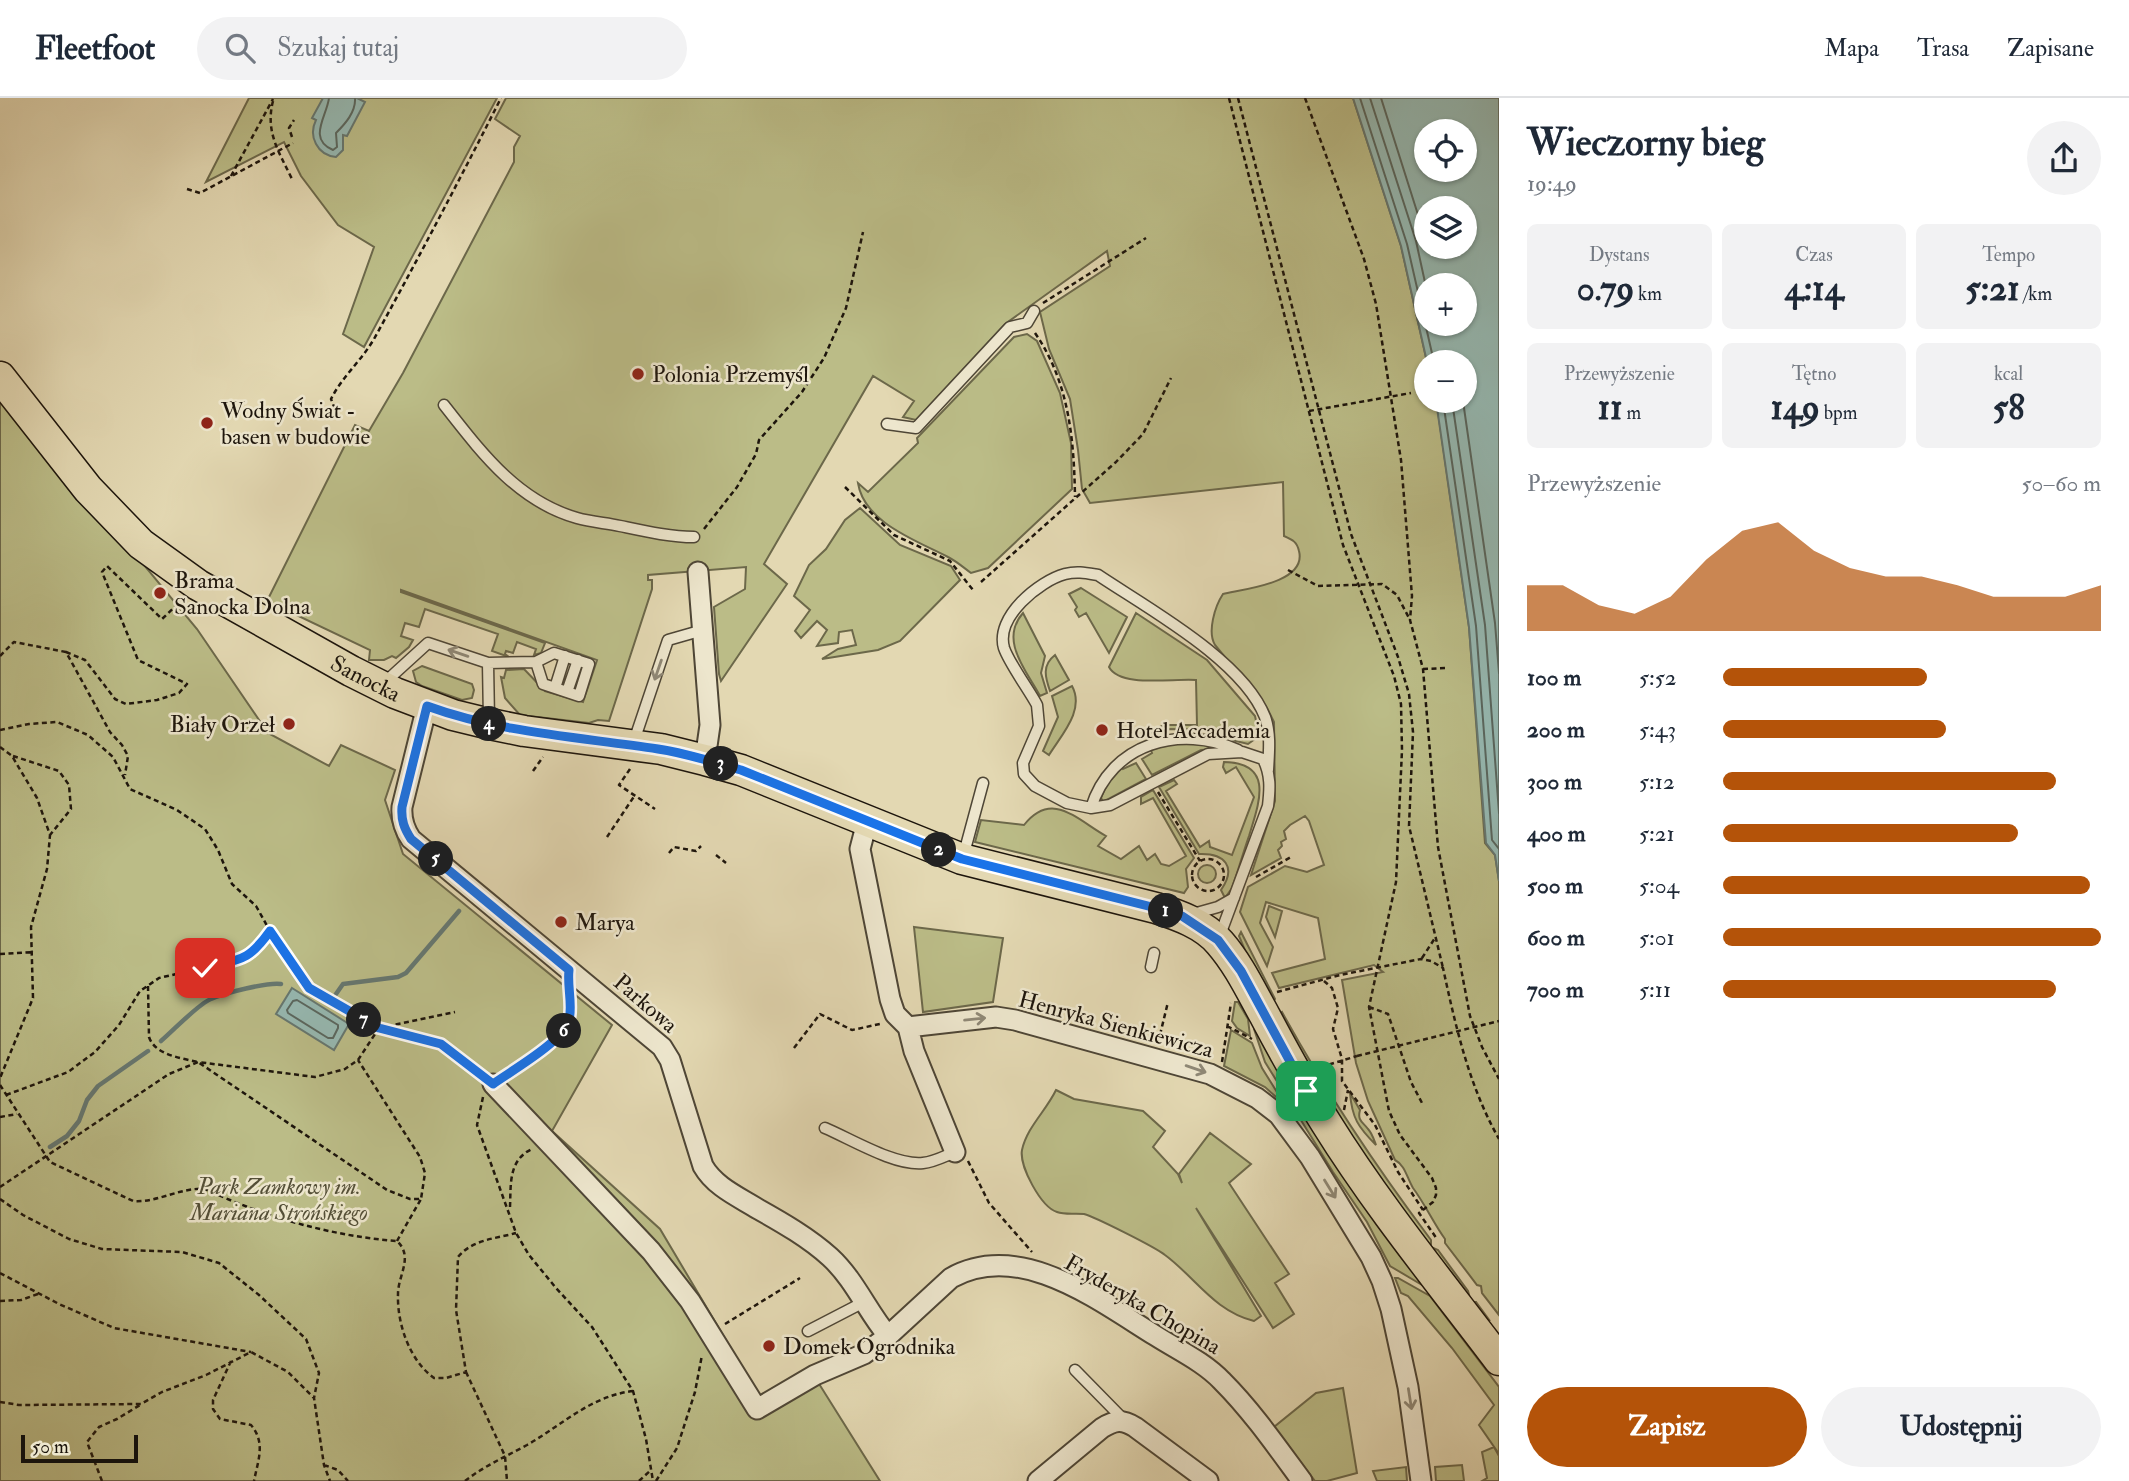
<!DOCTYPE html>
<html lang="pl">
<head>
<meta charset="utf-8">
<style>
  :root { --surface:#fff; --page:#f2f2f3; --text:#1f2937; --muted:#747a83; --line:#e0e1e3; --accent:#b45309 }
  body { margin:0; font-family:"IM FELL Double Pica",serif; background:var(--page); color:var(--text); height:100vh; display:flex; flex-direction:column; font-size:26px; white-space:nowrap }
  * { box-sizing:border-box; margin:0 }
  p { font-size:23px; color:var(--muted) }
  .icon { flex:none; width:38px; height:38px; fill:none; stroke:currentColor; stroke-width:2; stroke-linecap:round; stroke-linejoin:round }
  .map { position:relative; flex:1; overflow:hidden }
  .details { display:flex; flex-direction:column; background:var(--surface); width:630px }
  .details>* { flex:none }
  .buttons { position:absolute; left:1414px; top:21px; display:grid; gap:14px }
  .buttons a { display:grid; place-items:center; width:63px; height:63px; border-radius:50%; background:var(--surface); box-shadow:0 2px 5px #0004; font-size:35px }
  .scale { position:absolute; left:21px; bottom:18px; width:117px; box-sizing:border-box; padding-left:7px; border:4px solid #1d150c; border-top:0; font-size:19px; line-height:24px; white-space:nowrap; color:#1d150c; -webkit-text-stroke:5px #ede6cd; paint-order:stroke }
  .pin { position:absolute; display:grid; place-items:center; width:60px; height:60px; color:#fff; margin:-30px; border-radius:14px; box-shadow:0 4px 10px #0006 }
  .km { position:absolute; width:35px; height:35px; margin:-18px; border-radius:50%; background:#222; color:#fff; font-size:19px; line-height:35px; text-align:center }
  .round { display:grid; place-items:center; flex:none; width:74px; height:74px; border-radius:37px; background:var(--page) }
  .summary { display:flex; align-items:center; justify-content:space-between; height:119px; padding:0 28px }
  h1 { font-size:38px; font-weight:700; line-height:52px }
  .figures { display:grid; grid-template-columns:repeat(3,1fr); gap:10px; height:119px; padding:7px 28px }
  .figures div { display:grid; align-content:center; border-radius:10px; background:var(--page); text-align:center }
  .figures b { font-size:35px; font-weight:700 }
  .figures small { font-size:19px; font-weight:400 }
  .figures p { font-size:19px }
  .chart { height:196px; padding:14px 28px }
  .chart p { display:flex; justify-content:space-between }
  .chart svg { width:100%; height:126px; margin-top:7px; fill:var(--accent); opacity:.7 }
  .action { display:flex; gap:14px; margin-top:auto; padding:14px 28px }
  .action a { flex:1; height:80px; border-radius:42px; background:var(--accent); color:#fff; font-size:28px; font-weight:700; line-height:80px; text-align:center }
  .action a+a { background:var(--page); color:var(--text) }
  ul { padding:0 28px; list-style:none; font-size:23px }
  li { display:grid; grid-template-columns:112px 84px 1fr; align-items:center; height:52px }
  li i { height:18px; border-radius:9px; background:var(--accent) }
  header { display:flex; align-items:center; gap:42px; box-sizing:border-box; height:98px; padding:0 35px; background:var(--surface); border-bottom:2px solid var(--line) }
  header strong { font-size:33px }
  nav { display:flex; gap:38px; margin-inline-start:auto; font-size:24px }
  .search { width:490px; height:63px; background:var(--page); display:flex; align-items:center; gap:18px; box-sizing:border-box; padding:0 24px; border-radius:38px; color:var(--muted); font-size:26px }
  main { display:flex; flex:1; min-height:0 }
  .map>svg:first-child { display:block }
  .green { fill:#bbbc87; stroke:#6c684a; stroke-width:2 }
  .water { fill:#96b9b2; stroke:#667770; stroke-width:2; fill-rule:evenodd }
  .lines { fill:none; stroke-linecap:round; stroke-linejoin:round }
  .shore { stroke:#5a675f; stroke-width:2 }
  .stream { stroke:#667770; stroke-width:4.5 }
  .lane-casing { stroke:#4e4636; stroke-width:13 }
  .street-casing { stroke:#4e4636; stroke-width:23 }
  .primary-casing { stroke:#1d150c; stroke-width:33 }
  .path { stroke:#1d150c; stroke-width:2.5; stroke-dasharray:5 3.5; stroke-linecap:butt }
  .lane { stroke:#ede6cd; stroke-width:10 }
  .street { stroke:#ede6cd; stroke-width:19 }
  .primary { stroke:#e3d8b2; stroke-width:30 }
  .path-bridge { stroke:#1d150c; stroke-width:2.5; stroke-dasharray:5 3.5; stroke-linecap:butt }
  .oneway { stroke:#8f8876 }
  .route-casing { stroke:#fff; stroke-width:14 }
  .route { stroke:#1a73e8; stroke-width:9 }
  .poi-dot { fill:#8f2418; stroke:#ede6cd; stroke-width:2.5 }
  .labels { text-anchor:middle; stroke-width:5; stroke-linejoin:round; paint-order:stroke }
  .poi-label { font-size:23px; fill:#1d150c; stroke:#ede6cd; text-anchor:start }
  .street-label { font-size:23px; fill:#1d150c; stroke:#ede6cd }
  .park-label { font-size:23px; font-style:italic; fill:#544f37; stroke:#ede6cd }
</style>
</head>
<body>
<header>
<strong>Fleetfoot</strong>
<div class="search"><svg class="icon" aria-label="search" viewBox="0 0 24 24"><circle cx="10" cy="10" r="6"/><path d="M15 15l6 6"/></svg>Szukaj tutaj</div>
<nav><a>Mapa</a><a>Trasa</a><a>Zapisane</a></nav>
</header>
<main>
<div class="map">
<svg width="1499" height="1383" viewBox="0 0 1499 1383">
  <rect width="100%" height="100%" fill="#e3d8b2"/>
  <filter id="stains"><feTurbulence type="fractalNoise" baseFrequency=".00286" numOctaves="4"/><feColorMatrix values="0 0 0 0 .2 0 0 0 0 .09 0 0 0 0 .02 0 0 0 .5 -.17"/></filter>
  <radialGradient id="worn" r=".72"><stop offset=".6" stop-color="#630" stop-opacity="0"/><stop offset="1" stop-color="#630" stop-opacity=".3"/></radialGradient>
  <path class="green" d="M249 0H497L364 249 343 236 374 149 338 127 301 78 284 44 206 84Z
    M506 0H1353L1401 148 1427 264 1426 303H1436L1437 307 1469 529 1485 745 1495 757 1499 783V1217L1482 1195 1481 1188 1477 1187 1445 1145V1141C1434 1126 1425 1106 1413 1090 1407 1080 1405 1067 1395 1062L1368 1003 1356 965 1342 882 1383 874 1374 867 1279 890 1272 875 1325 861 1318 820 1266 804 1260 825 1273 849 1267 868 1240 814 1248 789 1285 768 1307 774 1324 767 1309 723 1305 718 1290 727 1284 733 1286 741 1281 744 1282 748 1278 752 1281 760 1251 777 1275 703 1274 624 1267 610 1215 547C1207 534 1215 508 1223 496 1244 491 1307 485 1299 453 1297 444 1293 442 1284 438L1283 384 1090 405 1082 391 1078 352 1070 301 1049 251 1040 214 1110 168 1107 153 1005 226 916 322 903 319 914 303 873 278 764 466 787 486 721 583 719 576 714 509 745 491 746 469 648 477V482H652V491L609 623 598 622 589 625 520 617 505 600 501 579 504 580 506 572 524 571 545 593 583 604 597 562 401 492V494L545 545 541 555 534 557 536 551 517 544 513 555 506 553 505 556 509 559 492 553 498 536 425 511 419 529 405 525 401 538 413 542 409 549 396 560 392 558 384 562H369L370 552 267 503 355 327 369 333 403 275 514 64V49L520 38 495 21Z
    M1027 236 1037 243 1060 295 1071 345 1072 391 988 470 971 475C963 469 956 463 948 459 918 443 864 425 858 385L868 394 918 345 917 340 1014 239Z
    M0 293 197 531 268 635 329 668 341 647 395 672 385 702 403 756 612 927 552 1033 660 1131 761 1301 811 1273 880 1383H0Z
    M860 410 900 447 951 468 960 482 900 543 878 552 822 561 838 551 856 547 852 532 839 534 838 545 817 548 827 532 817 523 801 540 795 533 810 512 794 498 809 467 826 451 845 422Z
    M1081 490 1127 519 1109 555 1086 515 1079 519 1075 512 1077 509 1069 496Z
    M1023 515 1045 558 1041 575 1047 595 1040 598C1026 572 999 542 1023 515Z
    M1136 515 1207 562 1255 618 1258 632 1162 631 1144 638 1142 635 1165 627H1197L1196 582C1174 580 1120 590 1109 569Z
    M1055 557 1069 582 1050 593C1045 579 1042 567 1055 557Z
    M422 568 472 586 474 592 472 600 462 602 422 588 416 584 413 573Z
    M1072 588C1085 612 1062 636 1049 657L1043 653 1058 619 1052 598Z
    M1255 636V641L1248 646 1211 637Z
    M1167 646H1207L1222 651 1201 652 1152 677 1142 661 1152 655 1151 652Z
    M1224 664C1275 665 1259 705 1249 738 1243 755 1238 773 1232 790L1225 800 1221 792C1237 769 1225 755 1199 756L1159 689 1174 682 1177 686 1166 693 1200 749 1209 743 1210 749 1232 757 1254 699 1236 669 1226 675 1223 669Z
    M1136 665 1146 681 1103 704 1101 700C1106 687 1111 678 1122 669L1123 671Z
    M1153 692 1194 760 1186 771 1188 789 1184 795 975 744 981 722 1024 727C1052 692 1076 721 1106 738L1098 748 1121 761 1139 748 1147 762 1155 756 1161 766 1169 768 1186 758 1153 700 1141 706V699Z
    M1198 776a9 9 0 1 1 18 0a9 9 0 1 1-18 0Z
    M1269 808 1282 813 1275 839 1266 819Z
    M914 829 1003 840 993 904 923 914Z
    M1241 834 1275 901 1272 906 1247 857 1239 838Z
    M1235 904H1238L1248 921 1250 938 1237 930 1232 923Z
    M1282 914C1327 996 1374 1066 1431 1142V1149L1438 1152 1468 1193 1471 1204H1476L1490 1223 1472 1209 1367 1067 1277 917Z
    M1254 931 1422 1187 1390 1168 1367 1124 1333 1074 1265 964Z
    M1231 932 1252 945 1262 970 1285 1007 1265 989 1224 968Z
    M1056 992 1074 1001 1143 1013 1165 1033 1153 1049 1178 1076 1182 1085 1179 1076 1210 1035 1251 1066 1229 1085 1289 1176 1275 1185 1294 1216 1273 1230 1196 1110 1261 1218 1254 1223C1214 1213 1196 1180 1165 1157 1155 1149 1095 1119 1084 1116 1075 1115 1065 1117 1057 1114 1041 1109 1019 1068 1022 1052 1027 1029 1046 1013 1056 992Z
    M1350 995 1360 1012C1357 1023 1363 1024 1368 1031 1372 1035 1374 1042 1376 1047 1358 1029 1352 1020 1350 995Z
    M1395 1180H1398L1430 1198 1499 1289V1356L1479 1327 1494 1307 1452 1250 1408 1198 1401 1195Z
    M1343 1290 1357 1375 1327 1383H1315L1274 1329 1316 1295Z
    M1494 1349 1499 1358V1383H1482L1487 1380 1482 1354Z
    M1462 1367 1464 1383H1436L1435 1369Z
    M1406 1369 1407 1383H1377L1373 1373Z"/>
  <path class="water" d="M323 0H357L365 4 347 38 343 37V52L336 59C317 57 308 38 316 22L312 20Z
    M1353 0H1499V783L1495 757 1486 745 1469 529 1436 303H1465V264H1427L1401 148ZM1465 33V72H1426V33ZM1465 110V149H1426V110ZM1426 187H1465V226H1426Z
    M292 890 349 926 334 952 276 916Z"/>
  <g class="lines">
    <path class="shore" d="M329 0C327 18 307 41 333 52L337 49 336 35C345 26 356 14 355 0
      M1360 0 1407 146 1434 264
      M1370 0 1416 143 1426 189
      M1381 0 1426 142
      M1443 303 1476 528 1492 742 1499 751
      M1452 303 1485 527 1499 715
      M1463 303 1495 525 1499 575
      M297 902 338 927V930L333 940H328L288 915 287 912 293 903Z"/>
    <path class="stream" d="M336 896 343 886 398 879 406 875 459 813
      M161 943C173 933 198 906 211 901 224 895 268 884 281 886
      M50 1049 67 1038 79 1023 87 1002 98 988 148 953"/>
    <g class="lane-casing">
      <path id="lane" d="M444 307C481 354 517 403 577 420 591 424 606 425 620 428 644 433 670 439 694 439
        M887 326 916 330 1010 229 1027 225 1034 213
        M488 565 536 564 554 555 589 566 579 598 543 586 536 564
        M383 586 428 545 488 565 489 622
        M555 590 565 558
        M567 594 578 562
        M634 643 668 542 703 532
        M1091 710C1111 645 1180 626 1238 652
        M963 759 983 685
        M1193 816 1218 809 1234 800
        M1220 837 1268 708C1270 691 1271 677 1263 661L1242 654 1208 656 1110 707 1091 710 1067 705 1035 688 1024 676 1023 665 1039 628 1037 607C1029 592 1009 565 1004 550 995 519 1039 483 1065 476 1077 473 1086 475 1098 477 1147 510 1243 562 1265 619 1271 636 1269 654 1268 672
        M1151 869 1154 855
        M825 1030C851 1041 895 1068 923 1065 934 1064 945 1058 955 1054
        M808 1233 864 1204
        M1075 1272 1124 1322"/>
    </g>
    <g class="street-casing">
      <path id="street" d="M698 474 710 627 705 662
        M427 608 402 709C401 722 404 731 411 741L662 949 670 962 703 1068C715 1089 739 1099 758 1111 783 1125 809 1140 830 1159 855 1182 867 1213 888 1238
        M867 724 860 751 890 901 895 916 908 929 914 953 955 1054
        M908 929 996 919 1015 922 1210 976 1257 1000 1279 1017 1310 1059 1371 1159 1382 1183 1391 1211 1408 1289 1421 1383
        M493 986 651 1153 690 1203 757 1311 815 1277 864 1256 888 1238 951 1180C1020 1141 1099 1203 1156 1238 1178 1252 1204 1264 1222 1283 1252 1313 1277 1349 1302 1383
        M1038 1383 1102 1330C1115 1322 1122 1321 1135 1329L1208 1383"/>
    </g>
    <g class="primary-casing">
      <g id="primary">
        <path id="s1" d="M0 279 88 391 141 446 198 487 351 573 395 595 453 617 490 626 524 633 661 651 705 662 741 672 962 761 1156 810C1178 817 1204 826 1220 845 1239 867 1251 893 1265 918 1284 954 1304 990 1326 1025 1377 1107 1440 1184 1499 1262"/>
      </g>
    </g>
    <path class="path" d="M1229 0 1343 447 1394 578 1401 606 1402 652 1396 784 1369 909 1389 1013 1400 1037 1432 1080 1436 1090V1097L1433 1104 1419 1115 1437 1141
      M1238 0 1351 436 1398 559 1409 596 1413 634 1409 728 1443 870
      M1305 0 1364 161 1376 206 1401 362 1412 498 1410 522 1423 571 1438 749 1470 918 1482 949 1499 981
      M273 3C265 34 279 54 292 81
      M292 39 289 30 294 22
      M231 78 273 1
      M187 91 200 95 293 45
      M1043 205 1146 140
      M1035 235C1069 284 1074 341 1075 399
      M1309 313 1411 295
      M338 319 331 301C342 279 361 263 374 241 418 161 460 81 501 0
      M845 389 894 437 950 463 973 492
      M704 431 737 389 756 356 759 342 802 294 824 260 846 210 863 134
      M1288 472 1318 488 1382 486 1397 497 1409 520
      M981 484 1116 364 1143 336 1171 280
      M66 554 85 562 115 601 126 606 157 602 179 595 187 586 138 562 102 474 107 468 162 521 181 503
      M0 558 14 544 66 554 110 634 122 647 128 658 125 677
      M1423 571 1446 570
      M0 632 29 626 57 624 88 637 113 659 130 691 177 712 205 731 218 752 232 786 256 808 270 833 309 890 379 930 455 914
      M0 649 12 658 37 700 50 737 47 771 31 829 33 900 0 980
      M13 658 59 673 69 687 71 711 50 737
      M630 671 619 687 655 711
      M533 673 543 659
      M1158 694 1200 763
      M607 739 635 697
      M669 755 674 749 696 753 701 748
      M716 757 726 765
      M1192 777a16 16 0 1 1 32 0a16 16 0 1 1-32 0Z
      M1256 779 1291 759
      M0 856 34 854
      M1422 860 1435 840
      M1324 883 1332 890 1338 910 1333 931 1342 961V983L1375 1027 1398 1074 1423 1112
      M148 888 149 939C155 957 181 960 198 964L387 1092 410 1101H421L425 1075 420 1059 358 962
      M1277 894 1340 877 1421 861 1431 863 1443 870C1456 930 1469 988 1499 1041
      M1369 909 1388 916 1411 984 1422 1005
      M1227 928 1252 941
      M1158 945 1168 904
      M794 950 820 916 852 932 880 926
      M1222 964 1231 905
      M1321 969 1357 958
      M507 976 565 931 570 916 568 893
      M0 987 50 1064 133 1103C158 1105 180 1089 205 1091 265 1119 331 1138 397 1143 414 1159 398 1177 398 1196 397 1225 409 1262 434 1280H446L466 1274 456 1212 458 1159C473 1141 495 1141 516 1135
      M6 997 68 974 95 954 119 927 140 893 159 880 241 861 255 854 270 833
      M483 999 477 1027 516 1135 529 1157 556 1190 592 1229 633 1293 646 1341 653 1383
      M1344 1012 1348 992
      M0 1019 17 1016
      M968 1063 989 1105 1032 1154
      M0 1089 169 976 198 964 315 979 345 971 358 962 379 930 441 946 479 975
      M0 1101 23 1117 69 1141 102 1151 182 1154 219 1165 259 1197 306 1241 319 1275 314 1300 324 1367 330 1383
      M510 1109C511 1087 508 1062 532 1051
      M397 1143 421 1101
      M0 1175 59 1206 114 1230 251 1254
      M0 1203 21 1202 38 1196
      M725 1226 800 1180
      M231 1263 213 1302V1311L220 1321 251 1327C266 1345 258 1362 254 1383
      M466 1274 505 1358 507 1383
      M0 1304 19 1307 141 1306 162 1294 206 1277 251 1254 288 1274 314 1300
      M324 1367 338 1372 348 1383
      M102 1383 87 1344 99 1329 117 1321 140 1307
      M465 1383C484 1368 505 1359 527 1347 562 1327 591 1298 633 1293
      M639 1383 651 1372
      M656 1383 677 1350 695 1294 702 1257"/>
    <use href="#lane" class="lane"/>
    <use href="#street" class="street"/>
    <use href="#primary" class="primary"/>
    <path class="path-bridge" d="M1357 958 1499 923"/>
  </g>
  <defs><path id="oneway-shaft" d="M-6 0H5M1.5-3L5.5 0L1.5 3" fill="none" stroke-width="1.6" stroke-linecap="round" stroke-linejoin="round" transform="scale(1.75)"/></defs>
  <g class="oneway">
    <use href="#oneway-shaft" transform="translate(458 555) rotate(-161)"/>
    <use href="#oneway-shaft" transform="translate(658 572) rotate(109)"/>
    <use href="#oneway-shaft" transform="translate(975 921) rotate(-6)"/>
    <use href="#oneway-shaft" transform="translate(1196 971) rotate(19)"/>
    <use href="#oneway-shaft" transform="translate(1330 1091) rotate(58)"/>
    <use href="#oneway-shaft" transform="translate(1410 1301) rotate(81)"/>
  </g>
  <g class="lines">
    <g class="route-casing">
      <path id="route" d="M205 870C240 861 248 864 270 833L309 890 379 930 441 946 493 986C511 973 564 943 569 922 573 907 567 889 569 872L411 741C404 730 401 722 402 709L427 608C501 635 580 639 658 651 686 655 713 664 741 672L962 761 1156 810 1182 818 1218 842 1241 873 1306 993"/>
    </g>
    <use href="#route" class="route"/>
  </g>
  <g class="poi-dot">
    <circle cx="638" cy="276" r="7"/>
    <circle cx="207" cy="325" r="7"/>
    <circle cx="160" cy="495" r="7"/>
    <circle cx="289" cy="626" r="7"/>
    <circle cx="1102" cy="632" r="7"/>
    <circle cx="561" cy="824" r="7"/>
    <circle cx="769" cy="1248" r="7"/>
  </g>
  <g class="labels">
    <g class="poi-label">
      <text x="652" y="284">Polonia Przemyśl</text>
      <text x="221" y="320">Wodny Świat -<tspan x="221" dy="26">basen w budowie</tspan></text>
      <text x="174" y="490">Brama<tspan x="174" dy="26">Sanocka Dolna</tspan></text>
      <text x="275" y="634" text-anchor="end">Biały Orzeł</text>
      <text x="1116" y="640">Hotel Accademia</text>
      <text x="575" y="832">Marya</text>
      <text x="783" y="1256">Domek Ogrodnika</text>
    </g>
    <g class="street-label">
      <text dy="8" stroke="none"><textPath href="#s1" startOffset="481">Sanocka</textPath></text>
      <text transform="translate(646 905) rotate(41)" y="8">Parkowa</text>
      <text transform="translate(1116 926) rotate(15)" y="8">Henryka Sienkiewicza</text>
      <text transform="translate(1143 1206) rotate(30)" y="8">Fryderyka Chopina</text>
    </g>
    <g class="park-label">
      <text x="279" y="1096">Park Zamkowy im.<tspan x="279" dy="26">Mariana Strońskiego</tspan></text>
    </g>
  </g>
  <rect width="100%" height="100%" filter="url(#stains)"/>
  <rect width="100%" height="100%" fill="url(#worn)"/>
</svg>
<div class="buttons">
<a><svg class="icon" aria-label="locate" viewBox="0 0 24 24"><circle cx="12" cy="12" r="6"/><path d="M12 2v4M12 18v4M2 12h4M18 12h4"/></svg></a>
<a><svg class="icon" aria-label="layers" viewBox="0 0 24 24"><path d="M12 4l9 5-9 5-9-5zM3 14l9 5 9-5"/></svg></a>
<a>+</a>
<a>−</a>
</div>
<div class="scale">50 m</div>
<div class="pin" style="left:1306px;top:993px;background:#1e9e55"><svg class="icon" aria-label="arrive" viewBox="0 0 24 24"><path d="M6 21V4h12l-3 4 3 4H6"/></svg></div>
<div class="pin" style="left:205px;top:870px;background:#d93025"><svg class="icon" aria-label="check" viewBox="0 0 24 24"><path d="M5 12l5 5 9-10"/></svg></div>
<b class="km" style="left:1166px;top:813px">1</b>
<b class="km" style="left:939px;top:752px">2</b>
<b class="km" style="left:721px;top:666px">3</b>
<b class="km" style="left:489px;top:626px">4</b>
<b class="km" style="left:436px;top:761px">5</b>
<b class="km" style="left:564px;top:933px">6</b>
<b class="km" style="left:364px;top:922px">7</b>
</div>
<section class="details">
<div class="summary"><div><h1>Wieczorny bieg</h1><p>19:49</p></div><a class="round"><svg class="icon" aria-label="share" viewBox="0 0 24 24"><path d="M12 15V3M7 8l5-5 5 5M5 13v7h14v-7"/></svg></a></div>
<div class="figures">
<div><p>Dystans</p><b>0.79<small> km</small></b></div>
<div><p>Czas</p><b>4:14</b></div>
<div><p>Tempo</p><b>5:21<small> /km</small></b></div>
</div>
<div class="figures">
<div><p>Przewyższenie</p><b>11<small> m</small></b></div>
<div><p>Tętno</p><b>149<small> bpm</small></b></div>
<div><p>kcal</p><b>58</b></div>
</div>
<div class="chart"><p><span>Przewyższenie</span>50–60 m</p>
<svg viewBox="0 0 160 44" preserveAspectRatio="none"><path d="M0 44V28L10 28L20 35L30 38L40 32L50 19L60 9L70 6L80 16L90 22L100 25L110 25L120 28L130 32L140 32L150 32L160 28V44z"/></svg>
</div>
<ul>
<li><b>100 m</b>5:52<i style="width:54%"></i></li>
<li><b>200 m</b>5:43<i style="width:59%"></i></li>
<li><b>300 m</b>5:12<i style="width:88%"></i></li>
<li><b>400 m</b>5:21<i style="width:78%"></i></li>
<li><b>500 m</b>5:04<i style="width:97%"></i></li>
<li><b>600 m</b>5:01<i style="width:100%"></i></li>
<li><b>700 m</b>5:11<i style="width:88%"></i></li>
</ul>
<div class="action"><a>Zapisz</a><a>Udostępnij</a></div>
</section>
</main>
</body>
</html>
